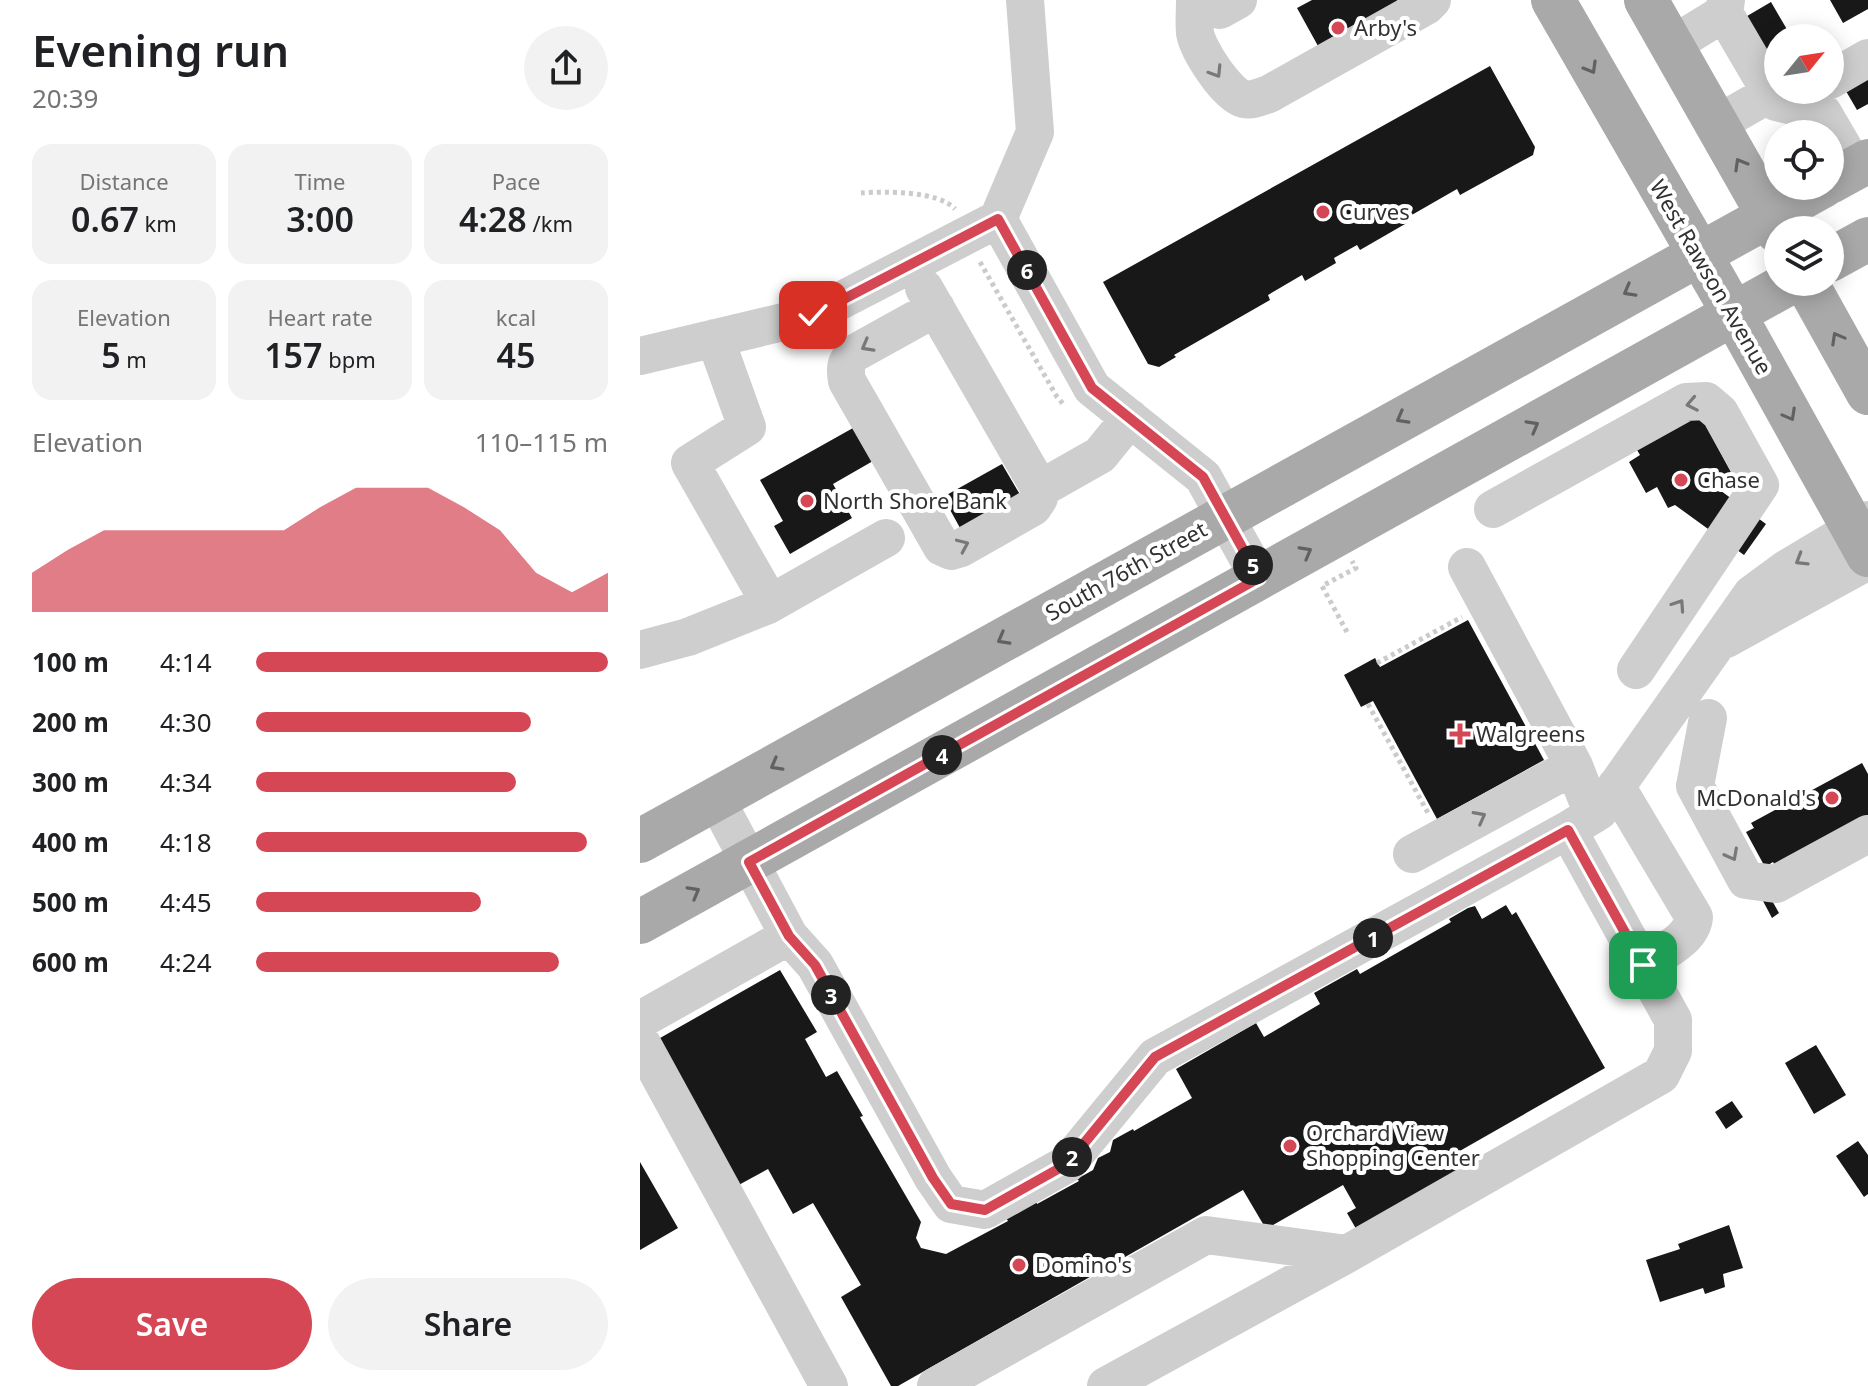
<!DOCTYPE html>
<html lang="en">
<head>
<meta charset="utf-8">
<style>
  :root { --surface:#fff; --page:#f2f2f2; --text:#202124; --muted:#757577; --accent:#d54755 }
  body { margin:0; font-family:"Noto Sans",sans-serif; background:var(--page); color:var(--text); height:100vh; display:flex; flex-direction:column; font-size:30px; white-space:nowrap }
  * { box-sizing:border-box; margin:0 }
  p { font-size:26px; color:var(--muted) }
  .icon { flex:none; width:44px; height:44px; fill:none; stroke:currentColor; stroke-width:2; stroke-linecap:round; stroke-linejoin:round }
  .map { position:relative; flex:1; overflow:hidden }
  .sheet { display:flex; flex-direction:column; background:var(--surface); width:640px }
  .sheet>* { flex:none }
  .needle { width:52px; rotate:60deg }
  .controls { position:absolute; left:1124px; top:24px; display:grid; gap:16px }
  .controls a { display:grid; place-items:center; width:80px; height:80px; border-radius:50%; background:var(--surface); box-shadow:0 4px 20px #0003; font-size:40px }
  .pin { position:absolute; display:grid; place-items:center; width:68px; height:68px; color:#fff; margin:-34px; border-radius:16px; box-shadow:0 4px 12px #0006 }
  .km { position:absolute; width:40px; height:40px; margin:-20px; border-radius:50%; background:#222; color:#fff; font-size:22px; line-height:40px; text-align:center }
  .round { display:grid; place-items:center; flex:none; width:84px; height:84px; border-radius:42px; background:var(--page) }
  .headline { display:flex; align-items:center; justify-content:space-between; height:136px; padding:0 32px }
  h1 { font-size:44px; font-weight:600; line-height:60px }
  .metrics { display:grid; grid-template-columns:repeat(3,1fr); gap:12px; height:136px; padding:8px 32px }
  .metrics div { display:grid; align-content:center; border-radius:20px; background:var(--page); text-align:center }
  .metrics b { font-size:34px; font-weight:600 }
  .metrics small { font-size:22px; font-weight:400 }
  .metrics p { font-size:22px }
  .chart { height:224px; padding:16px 32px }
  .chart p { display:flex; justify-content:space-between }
  .chart svg { width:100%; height:144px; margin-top:8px; fill:var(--accent); opacity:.7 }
  .cta { display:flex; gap:16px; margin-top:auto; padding:16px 32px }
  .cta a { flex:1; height:92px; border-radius:48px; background:var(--accent); color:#fff; font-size:32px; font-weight:600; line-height:92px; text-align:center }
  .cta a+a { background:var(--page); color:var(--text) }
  ul { padding:0 32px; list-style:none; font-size:26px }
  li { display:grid; grid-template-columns:128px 96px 1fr; align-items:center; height:60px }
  li i { height:20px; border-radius:10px; background:var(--accent) }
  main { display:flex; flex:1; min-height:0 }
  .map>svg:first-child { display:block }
  .building { fill:#181818 }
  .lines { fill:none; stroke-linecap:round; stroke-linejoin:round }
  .path { stroke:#cbcbcb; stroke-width:5; stroke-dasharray:4 4; stroke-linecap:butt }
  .minor { stroke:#cecece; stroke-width:38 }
  .major { stroke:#a9a9a9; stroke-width:44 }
  .oneway { stroke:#616161 }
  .oneway2 { stroke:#787878 }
  .route-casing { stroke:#fff; stroke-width:16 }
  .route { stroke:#d54755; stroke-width:10 }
  .poi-dot { fill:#d54755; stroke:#fff; stroke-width:3 }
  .labels { text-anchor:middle; stroke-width:8; stroke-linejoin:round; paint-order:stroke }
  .poi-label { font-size:22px; fill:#313131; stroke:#fff; text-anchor:start }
  .street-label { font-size:22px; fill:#313131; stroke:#fff }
</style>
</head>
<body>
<main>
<section class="sheet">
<div class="headline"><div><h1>Evening run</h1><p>20:39</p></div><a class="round"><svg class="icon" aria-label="share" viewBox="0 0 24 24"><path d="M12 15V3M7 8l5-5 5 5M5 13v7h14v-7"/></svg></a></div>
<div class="metrics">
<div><p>Distance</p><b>0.67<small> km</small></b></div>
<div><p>Time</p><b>3:00</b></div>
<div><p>Pace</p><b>4:28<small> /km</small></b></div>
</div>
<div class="metrics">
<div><p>Elevation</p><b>5<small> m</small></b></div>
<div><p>Heart rate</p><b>157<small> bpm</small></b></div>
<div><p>kcal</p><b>45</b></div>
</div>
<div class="chart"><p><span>Elevation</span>110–115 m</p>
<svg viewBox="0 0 160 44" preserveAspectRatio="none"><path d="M0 44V32L10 25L20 19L30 19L40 19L50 19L60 19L70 19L80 12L90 6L100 6L110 6L120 12L130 19L140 32L150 38L160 32V44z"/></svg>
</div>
<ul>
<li><b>100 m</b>4:14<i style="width:100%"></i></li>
<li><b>200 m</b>4:30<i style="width:78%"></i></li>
<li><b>300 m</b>4:34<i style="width:74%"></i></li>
<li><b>400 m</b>4:18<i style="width:94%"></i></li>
<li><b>500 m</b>4:45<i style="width:64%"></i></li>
<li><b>600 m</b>4:24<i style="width:86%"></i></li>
</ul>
<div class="cta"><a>Save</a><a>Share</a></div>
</section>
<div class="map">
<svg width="1228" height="1386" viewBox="0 0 1228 1386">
  <rect width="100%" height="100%" fill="#fff"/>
  <path class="building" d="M672 0H757L762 8 683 55 657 8Z
    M1190 0H1228V9L1203 23Z
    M1131 2 1152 38H1138V81L1102 19Z
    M850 66 895 147 893 155 820 195 817 189 770 216 772 220 720 250 717 245 694 258 696 263 665 281 662 275 628 295 630 300 534 355 536 357 519 367 508 364 463 282Z
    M1228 71V104L1217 110 1203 86Z
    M1058 411 1092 474 1073 485 1126 524 1104 555 1035 505 1028 508 1017 487 1006 493 989 462 1000 455 994 445Z
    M213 428 233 461 193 484 212 518 150 554 134 526 143 521 120 480Z
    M362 464 385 503 325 537 303 497Z
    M828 620 904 760 797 819 733 701 721 707 704 675 735 658 740 667Z
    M1222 763 1228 774V829L1139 873 1133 862 1125 867 1106 832 1114 828 1111 823Z
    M1130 897 1139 913 1132 918 1123 901Z
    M866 905 872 915 876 912 965 1068 818 1152 829 1171 719 1234 707 1213 716 1208 703 1185 626 1229 603 1190 258 1386H251L201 1297 221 1285 173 1203 153 1214 128 1169 95 1187 13 1042 140 970 177 1032 165 1039 186 1077 197 1071 223 1116 220 1117 281 1222 276 1238 281 1248 306 1254 368 1221 366 1218 396 1201 397 1204 439 1181 437 1179 453 1170 458 1158 470 1152 473 1140 493 1129 494 1131 552 1098 536 1069 616 1023 624 1037 680 1004 674 993 717 969 720 974 811 922 809 919 828 908 835 906 842 919Z
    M1176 1045 1206 1095 1174 1114 1145 1063Z
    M1092 1101 1103 1117 1086 1129 1075 1112Z
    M1218 1141 1228 1155V1194L1224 1197 1196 1156Z
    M0 1162 38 1228 0 1250Z
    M1089 1225 1103 1268 1083 1274 1085 1287 1065 1294 1063 1288 1020 1302 1006 1260 1040 1249 1038 1244Z"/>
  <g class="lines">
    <path class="path" d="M221 193C245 191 299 191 315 209
      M340 262 417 397 424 405
      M707 632 682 586 716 568 712 561
      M737 663 822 617
      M728 704 788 813"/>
    <path class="minor" d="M555 0C555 11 554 22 555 33 558 50 586 94 604 99 612 101 620 97 629 94L786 6 792 0
      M555 0 580 10 598 0
      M1086 0 1084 13 1136 102 1183 113 1215 168
      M1032 45 1084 13
      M1190 80 1228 58
      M1077 124 1131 93
      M358 219 452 388 563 477 619 578
      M284 288 400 489 460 455 490 418
      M296 308 213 354C205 363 205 369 207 381L302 547 311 551 321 548 393 507 399 498 400 489
      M0 356 173 315 358 219 395 132 385 0
      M853 509 1046 402 1066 401 1080 413 1120 485 996 670
      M827 567 934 766 953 815
      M128 605 246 538
      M1086 639 1228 561
      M0 650 48 637 128 605 123 591 50 463 107 427 75 338
      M1068 718 1055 786 1106 880 1136 884 1228 834
      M976 786 1054 917C1052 940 1020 953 1003 965
      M76 799 149 936 175 965 293 1178 311 1204 345 1210 427 1164 515 1057 928 830
      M772 854 934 766
      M0 1020 149 936
      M0 1040 189 1386
      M296 1386 566 1235 707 1254 1021 1075 1033 1051V1020L928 830 959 811 1112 594 1146 569 1228 520
      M466 1386 707 1254"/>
    <path class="major" d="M913 0 1094 314 1228 555
      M1006 0 1138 232
      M1190 182 1228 161
      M1190 260 1228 239
      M1166 282 1228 393
      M0 841 1183 186
      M0 922 1151 282"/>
  </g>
  <defs><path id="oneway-chevron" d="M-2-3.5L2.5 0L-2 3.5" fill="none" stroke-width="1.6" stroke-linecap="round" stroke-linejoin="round" transform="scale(2)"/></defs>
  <g class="oneway">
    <use href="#oneway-chevron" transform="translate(951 68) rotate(60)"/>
    <use href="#oneway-chevron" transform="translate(1100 164) rotate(-120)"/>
    <use href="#oneway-chevron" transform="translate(989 291) rotate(151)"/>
    <use href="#oneway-chevron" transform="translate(1197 338) rotate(-119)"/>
    <use href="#oneway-chevron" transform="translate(1150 415) rotate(61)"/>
    <use href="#oneway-chevron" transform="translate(762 418) rotate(151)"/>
    <use href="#oneway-chevron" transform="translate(893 426) rotate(-29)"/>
    <use href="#oneway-chevron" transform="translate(666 552) rotate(-29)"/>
    <use href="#oneway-chevron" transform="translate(363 639) rotate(151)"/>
    <use href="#oneway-chevron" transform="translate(136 765) rotate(151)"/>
    <use href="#oneway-chevron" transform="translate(54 892) rotate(-29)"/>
  </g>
  <g class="oneway2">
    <use href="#oneway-chevron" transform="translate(576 72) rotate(58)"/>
    <use href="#oneway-chevron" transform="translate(227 346) rotate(151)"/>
    <use href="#oneway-chevron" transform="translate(1052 404) rotate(169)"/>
    <use href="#oneway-chevron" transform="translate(323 545) rotate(-24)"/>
    <use href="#oneway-chevron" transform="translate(1161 560) rotate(149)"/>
    <use href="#oneway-chevron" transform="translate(1039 605) rotate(-56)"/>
    <use href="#oneway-chevron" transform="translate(840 817) rotate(-28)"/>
    <use href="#oneway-chevron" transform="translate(1092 855) rotate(62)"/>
  </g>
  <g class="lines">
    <g class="route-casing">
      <path id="route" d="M173 315 358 219 452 388 563 477 619 578 109 862 149 936 175 965 293 1178 311 1204 345 1210 427 1164 515 1057 928 830 1003 965"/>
    </g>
    <use href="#route" class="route"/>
  </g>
  <g class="poi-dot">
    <circle cx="698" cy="28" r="8"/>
    <circle cx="683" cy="212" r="8"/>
    <circle cx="1041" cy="480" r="8"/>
    <circle cx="167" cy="501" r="8"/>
    <path d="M816 722h8v8h8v8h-8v8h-8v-8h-8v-8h8z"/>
    <circle cx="1192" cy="798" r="8"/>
    <circle cx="650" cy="1146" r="8"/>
    <circle cx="379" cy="1265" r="8"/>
  </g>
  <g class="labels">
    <g class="poi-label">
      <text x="714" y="36">Arby's</text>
      <text x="699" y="220">Curves</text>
      <text x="1057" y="488">Chase</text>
      <text x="183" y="509">North Shore Bank</text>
      <text x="836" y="742">Walgreens</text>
      <text x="1176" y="806" text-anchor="end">McDonald's</text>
      <text x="666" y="1141">Orchard View<tspan x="666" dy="25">Shopping Center</tspan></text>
      <text x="395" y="1273">Domino's</text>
    </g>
    <g class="street-label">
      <text transform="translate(1071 277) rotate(60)" y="8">West Rawson Avenue</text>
      <text transform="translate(486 571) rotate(-29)" y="8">South 76th Street</text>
    </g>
  </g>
</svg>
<div class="controls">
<a><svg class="needle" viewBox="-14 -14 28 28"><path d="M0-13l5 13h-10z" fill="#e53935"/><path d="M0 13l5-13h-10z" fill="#757577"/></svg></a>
<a><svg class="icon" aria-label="locate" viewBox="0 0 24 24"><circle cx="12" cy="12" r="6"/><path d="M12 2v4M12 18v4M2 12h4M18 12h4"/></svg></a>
<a><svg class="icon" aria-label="layers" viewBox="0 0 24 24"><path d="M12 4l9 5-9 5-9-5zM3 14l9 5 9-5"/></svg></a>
</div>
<div class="pin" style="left:1003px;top:965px;background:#1e9e55"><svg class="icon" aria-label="arrive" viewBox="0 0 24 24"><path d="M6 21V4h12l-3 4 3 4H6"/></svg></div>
<div class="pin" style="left:173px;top:315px;background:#d93025"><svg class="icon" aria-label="check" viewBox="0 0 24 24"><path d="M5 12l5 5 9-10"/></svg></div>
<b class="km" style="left:733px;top:938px">1</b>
<b class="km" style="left:432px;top:1157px">2</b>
<b class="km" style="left:191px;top:995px">3</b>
<b class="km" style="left:302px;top:755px">4</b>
<b class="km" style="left:613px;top:565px">5</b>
<b class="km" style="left:387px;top:270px">6</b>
</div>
</main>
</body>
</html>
